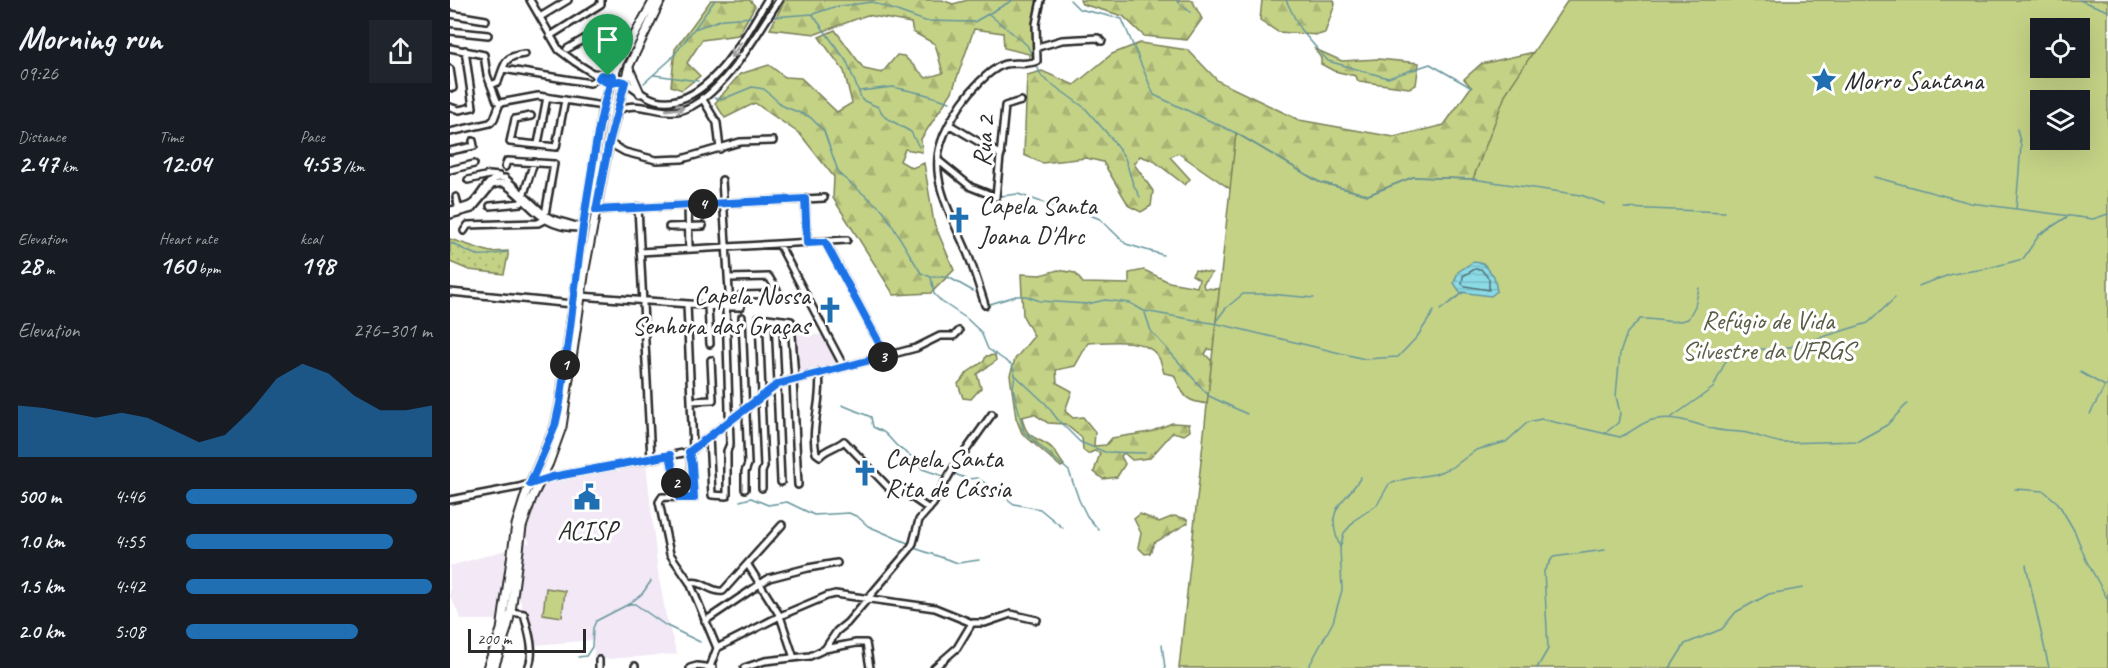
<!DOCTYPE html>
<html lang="en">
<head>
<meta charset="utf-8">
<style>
  :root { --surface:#171b24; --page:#20242c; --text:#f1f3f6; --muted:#9ea1a6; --accent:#1f6fb2 }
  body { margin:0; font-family:Caveat,sans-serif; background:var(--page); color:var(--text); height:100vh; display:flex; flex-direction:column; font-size:22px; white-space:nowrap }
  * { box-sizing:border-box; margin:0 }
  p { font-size:20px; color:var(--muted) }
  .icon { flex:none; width:33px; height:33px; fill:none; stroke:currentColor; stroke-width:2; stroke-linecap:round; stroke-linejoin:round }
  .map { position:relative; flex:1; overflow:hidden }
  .details { display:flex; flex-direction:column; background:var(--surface); width:450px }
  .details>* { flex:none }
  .buttons { position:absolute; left:1580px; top:18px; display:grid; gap:12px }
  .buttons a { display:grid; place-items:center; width:60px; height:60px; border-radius:0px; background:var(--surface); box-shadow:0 6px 24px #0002; font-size:30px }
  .scale { position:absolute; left:18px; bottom:15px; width:118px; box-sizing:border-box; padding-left:6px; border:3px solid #2b2b2b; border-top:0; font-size:16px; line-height:21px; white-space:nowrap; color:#2b2b2b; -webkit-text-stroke:4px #fff; paint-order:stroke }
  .pin { position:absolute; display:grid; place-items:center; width:51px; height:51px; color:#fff; margin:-62px -26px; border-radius:50% 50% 50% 0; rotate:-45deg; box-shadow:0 0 6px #0007 }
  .pin .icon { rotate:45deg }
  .km { position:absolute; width:30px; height:30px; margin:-15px; border-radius:50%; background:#222; color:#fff; font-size:16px; line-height:30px; text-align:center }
  .round { display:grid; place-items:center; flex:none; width:63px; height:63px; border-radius:0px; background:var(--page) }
  .head { display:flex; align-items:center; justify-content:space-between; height:102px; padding:0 18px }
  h1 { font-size:33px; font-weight:700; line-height:45px }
  .stats { display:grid; grid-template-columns:repeat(3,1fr); gap:9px; height:102px; padding:6px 18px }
  .stats div { display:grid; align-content:center }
  .stats b { font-size:26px; font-weight:700 }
  .stats small { font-size:16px; font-weight:400 }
  .stats p { font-size:16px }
  .chart { height:168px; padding:12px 18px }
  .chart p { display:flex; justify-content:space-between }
  .chart svg { width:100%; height:108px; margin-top:6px; fill:var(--accent); opacity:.7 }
  ul { padding:0 18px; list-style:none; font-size:20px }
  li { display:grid; grid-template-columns:96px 72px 1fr; align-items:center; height:45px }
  li i { height:15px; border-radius:8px; background:var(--accent) }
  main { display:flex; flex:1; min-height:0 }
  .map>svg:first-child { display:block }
  .built { fill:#f2e8f6 }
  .grass { fill:url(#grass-dots); stroke:#787e58; stroke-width:1.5 }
  .forest { fill:url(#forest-firs); stroke:#787e58; stroke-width:1.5 }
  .park { fill:#c4d286; stroke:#787e58; stroke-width:1.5; fill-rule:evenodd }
  .water { fill:url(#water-rules); stroke:#65959c; stroke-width:1.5 }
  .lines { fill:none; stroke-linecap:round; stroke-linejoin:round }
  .shore { stroke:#517176; stroke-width:1.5 }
  .stream { stroke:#65959c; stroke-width:1.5 }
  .minor-casing { stroke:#2b2b2b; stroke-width:10 }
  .major-casing { stroke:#2b2b2b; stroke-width:11 }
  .minor { stroke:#fff; stroke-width:5 }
  .major { stroke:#fff; stroke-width:7 }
  .oneway { stroke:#a0a0a0 }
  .route-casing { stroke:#fff; stroke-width:12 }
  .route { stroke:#1a73e8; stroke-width:8 }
  .labels { text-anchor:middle; stroke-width:6; stroke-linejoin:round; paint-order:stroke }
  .poi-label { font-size:26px; fill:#2b2b2b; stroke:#fff; text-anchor:start }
  .street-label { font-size:26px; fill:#2b2b2b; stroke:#fff }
  .park-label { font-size:26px; fill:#595d46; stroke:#fff }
</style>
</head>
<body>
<main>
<section class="details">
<div class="head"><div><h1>Morning run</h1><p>09:26</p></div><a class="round"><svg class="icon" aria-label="share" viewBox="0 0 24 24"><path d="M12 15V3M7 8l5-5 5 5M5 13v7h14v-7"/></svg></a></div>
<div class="stats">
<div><p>Distance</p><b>2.47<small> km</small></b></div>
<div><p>Time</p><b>12:04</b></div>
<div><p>Pace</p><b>4:53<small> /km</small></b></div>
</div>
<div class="stats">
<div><p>Elevation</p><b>28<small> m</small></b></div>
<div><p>Heart rate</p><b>160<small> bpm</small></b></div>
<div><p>kcal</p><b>198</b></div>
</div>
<div class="chart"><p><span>Elevation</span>276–301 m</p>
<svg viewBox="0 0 160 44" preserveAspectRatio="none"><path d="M0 44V23L10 24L20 26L30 28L40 26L50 28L60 33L70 38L80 35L90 25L100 12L110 6L120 10L130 19L140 25L150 25L160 23V44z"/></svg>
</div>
<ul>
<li><b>500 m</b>4:46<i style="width:94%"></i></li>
<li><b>1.0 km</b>4:55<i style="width:84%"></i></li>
<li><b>1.5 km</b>4:42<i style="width:100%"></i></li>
<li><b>2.0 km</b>5:08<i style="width:70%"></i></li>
</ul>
</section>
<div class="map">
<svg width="1658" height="668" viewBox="0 0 1658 668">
  <defs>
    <pattern id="grass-dots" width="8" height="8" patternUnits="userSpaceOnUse" patternTransform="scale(1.5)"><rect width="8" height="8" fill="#c4d286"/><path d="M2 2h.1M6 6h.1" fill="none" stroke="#a9b474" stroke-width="1.8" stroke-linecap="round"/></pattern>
    <pattern id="forest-firs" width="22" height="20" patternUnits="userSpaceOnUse" patternTransform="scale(1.5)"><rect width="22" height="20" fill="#c4d286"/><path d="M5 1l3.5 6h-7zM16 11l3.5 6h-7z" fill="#a9b474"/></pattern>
    <pattern id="water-rules" width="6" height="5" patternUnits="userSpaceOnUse" patternTransform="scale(1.5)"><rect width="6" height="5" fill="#8bdbe7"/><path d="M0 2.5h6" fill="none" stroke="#78bcc6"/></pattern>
  </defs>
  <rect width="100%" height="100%" fill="#fff"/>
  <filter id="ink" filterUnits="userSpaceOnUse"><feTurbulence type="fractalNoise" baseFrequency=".0167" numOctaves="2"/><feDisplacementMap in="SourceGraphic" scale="12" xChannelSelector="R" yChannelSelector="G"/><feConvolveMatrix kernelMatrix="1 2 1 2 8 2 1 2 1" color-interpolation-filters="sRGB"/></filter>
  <g filter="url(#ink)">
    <path class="built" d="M345 334 373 335 389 365 347 374Z
      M196 463 208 572 216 616 227 654 144 660 143 640 85 645 78 612 73 609 68 595 67 594 74 544 80 543 75 534 77 527 89 488 96 482Z
      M56 550 47 620H12L0 596V566Z"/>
    <path class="grass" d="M0 239 40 252 58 251V256L54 274 19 270 0 262Z"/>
    <path class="forest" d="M261 0H300L305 6 288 35 252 40 237 63 250 76 232 90 221 86 225 49Z
      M335 0H492L503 4 518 0H590L583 27 587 47 585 57 579 61V54L554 48 553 33 524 29 502 92 471 139 472 152 455 149 450 161 462 168 474 163 484 223 504 270 481 293 444 295 383 198 384 177 350 134 305 103 275 118 265 103 290 74 319 65 335 77 351 78 387 112 402 103 394 71 369 37 385 30 414 69 432 73 447 55 454 56 476 78 493 73 485 44 463 32 461 23 417 15 366 34 320 29Z
      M630 0H742L752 19 737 40 694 36 673 16 632 4Z
      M812 0H884L885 4 875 33 868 35 828 32 810 20Z
      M690 43 738 50 768 81 849 120 944 137 994 125 1021 87 1014 79 1031 64 1084 52 1144 198 792 197 728 153 720 157 740 179 735 185 704 161 690 156 684 164 703 191 701 206 691 212 679 206 653 162 636 158 592 163 574 155 577 75 592 71 624 85 662 54Z
      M865 49 892 61 928 59 969 63 966 85 959 88 908 81 906 76 884 71 871 64V58Z
      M608 270 625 273 633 283 679 284V273L694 270 719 282 747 287 749 279 742 275 745 270 762 273 753 284 754 288 784 290 787 354 758 349 755 354 774 374 760 404C735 402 734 397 724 375L714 373C712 367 711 359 707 355 693 337 658 342 638 343L625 366 606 370 607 383 622 391 615 411 623 418 633 417 645 432 644 446 656 445 662 438 700 432 722 423 739 424 740 431 734 435 723 432 700 458 682 460 674 453 671 456 675 464 667 477 653 479 644 472 650 453 644 451 638 454 633 450 632 438 615 424 598 423 584 414 572 417C576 438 582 435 598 445 605 449 609 459 614 465L611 467 572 433 566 418 560 375 565 359 584 336 573 316 571 274 591 275Z
      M545 355 546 361 527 374 531 388 521 399 513 398 508 384 518 372 534 361 536 356Z
      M690 514 709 522 724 516 737 519 738 523 704 543 700 553 695 554 688 547 691 533 684 519Z"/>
    <path class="park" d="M1118 0H1658V668H729L786 133 869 182 918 195 963 177 1023 179 1056 93ZM1590 28H1629V68H1590ZM1590 100H1629V140H1590Z
      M96 588 115 591 112 617 93 614Z"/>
    <path class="water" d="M1023 262 1033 263 1044 276 1047 291 1041 296 1010 292 1004 283 1008 272Z"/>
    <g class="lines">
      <path class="shore" d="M1025 269H1031L1039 279V290L1015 286 1012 284 1013 276Z"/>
      <path class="stream" d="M620 0 629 9 672 19 704 95 786 133 869 182 918 195 963 177 1023 179 1131 195 1155 204
        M726 0 740 12
        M836 0 850 29 878 61 938 78 980 64 1022 88
        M1629 0 1658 11
        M363 15 397 62 412 100 428 107 435 117 461 132 469 147
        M540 15 577 45 584 60
        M322 17 363 14 384 7 422 2 475 21 524 22 563 0
        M245 28 265 0
        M586 64 592 77 635 108 662 139 675 158 683 184 690 197
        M204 75 248 81
        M194 83 220 60 244 29 273 19 305 17
        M410 91 443 87 474 94 500 102
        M265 98 273 99 302 87 314 89 333 106 360 117 374 131 389 174 433 210 471 273 481 277 484 294 492 302 516 318 531 332 538 349 562 365 565 374 563 388 574 432 619 471 629 500 637 516 649 530
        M1424 177 1521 203 1643 219 1658 214
        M551 196 568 194 609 208 625 209 650 219 676 244 713 255
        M1174 208 1275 212
        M1566 209 1571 146 1567 129
        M0 244H4C28 258 29 257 57 252
        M483 277H498L523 291
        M1468 286 1502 274 1535 269 1573 259 1589 235 1617 217
        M540 304 566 296H576L590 301 637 304 655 300 680 303 694 311 773 325 915 359 948 357 967 337 984 311
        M990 310 1014 292
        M695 313 701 331 759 396 797 414
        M766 321 776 308 793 294H819L864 298
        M1630 372 1655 386 1658 385
        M565 375 596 404 608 420 630 442 655 452 695 453
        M392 405 421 417 423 427C439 434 435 434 446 445 455 454 466 456 472 469L496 477
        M1640 414 1655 386
        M1222 417 1263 388 1277 358 1288 348 1330 350 1418 323 1445 298
        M1155 433 1168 423 1170 413 1166 396 1170 353 1177 333 1190 319C1208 318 1222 325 1238 319L1245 306 1249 288
        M502 473 518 479 528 478 564 504 590 509 613 528
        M1565 489 1594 491 1608 503 1625 532 1636 560 1658 600
        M290 501 301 498 318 505 337 502 364 515 399 513 408 517 418 526 460 544
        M890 547C874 506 893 506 911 477
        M464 548 508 563 529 560
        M1576 565 1599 668
        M179 604 192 594 201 581
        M712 645 715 668
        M128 657 136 656 142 647 143 628 146 621 179 604H185L215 625 250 642
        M858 668 883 622 892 590 890 548 894 533 906 519 927 505 939 484 955 479 985 474 1003 467 1026 450 1056 442 1078 422 1091 419 1170 437C1181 433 1190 423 1202 420 1224 415 1240 422 1260 428 1272 432 1285 431 1297 433 1309 436 1320 441 1333 443L1408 441 1437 425 1457 404
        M1087 668 1098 649 1094 571 1103 557 1155 550
        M1220 668 1235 644 1272 629 1286 612 1319 594 1353 588"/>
      <g class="minor-casing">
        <path id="minor" d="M80 0 109 50 125 62 160 84
          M0 14 36 20
          M90 17 118 0
          M0 31 38 35
          M100 36 151 4V0
          M588 47 612 40 648 38 652 41
          M0 48 34 55 37 75 47 101 50 103
          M117 49 163 22 166 41 158 76
          M0 69 3 88 0 87
          M53 69 140 83 150 77
          M144 73C151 75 164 74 171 79 183 86 191 96 206 100 256 112 296 35 317 0
          M41 85 48 82C55 64 53 56 75 54
          M252 98 267 123 270 149
          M0 107 9 110 23 107 15 50
          M169 110C188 99 211 116 232 110 271 99 308 32 329 0
          M81 116 65 119 60 142 106 147 115 100
          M500 125 551 155
          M0 132 40 123 44 119 50 103 88 96 153 106
          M159 143 175 152 206 160 232 159 290 142 323 141
          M88 144 97 97
          M0 151 24 146 23 141
          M489 161 521 187 546 197 555 106 571 101
          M0 170 24 164
          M18 180 39 175 49 176
          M272 180 280 307
          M6 197 9 210
          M355 199 357 243
          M238 205 239 249
          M40 206 71 203 84 162
          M188 207 201 459
          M0 210C7 209 17 208 23 203 34 193 37 175 55 178L95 215 102 219 133 228
          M146 210 374 198
          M0 215 22 209 42 185 53 183C82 201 87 228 129 228
          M219 227 253 226
          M14 231 18 225 88 223 94 220 104 164 57 161 55 167
          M375 241 436 356
          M329 244 394 367
          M190 252 397 240
          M0 292 123 304
          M130 296 280 307H291V295L329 294 319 277 279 278
          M237 304 243 450
          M535 305C530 289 525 273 519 257 506 223 478 182 491 143 495 130 504 115 512 103 521 90 537 72 552 65 563 61 576 66 587 61L586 24 591 0
          M258 306 260 344
          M292 317 298 464 295 472V489
          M325 319 328 384
          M369 373C373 399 360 427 366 453L370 456C377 448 386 448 394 441L440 489 457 494 479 509
          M343 380 348 485
          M327 385 331 482
          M312 395 309 317 341 321 345 379
          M311 396 314 467 312 472V488
          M241 401 263 400 261 360
          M259 437 262 495 277 496V451L280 444 276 307
          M239 452 241 464 244 498 212 497 209 502 220 554 240 583 267 648
          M220 455 229 498
          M0 500 69 487 102 477 239 452 328 384 466 348 490 336H504L509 331
          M298 565 330 616 344 658
          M240 583C253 580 261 593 273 591L332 525
          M61 612 74 614C78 631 86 651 78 668
          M255 621 319 578 358 568 387 563
          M267 648 330 616 377 596 385 594 485 608 522 623H535L561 614 587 620
          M375 649 406 643H416L420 668
          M149 660V668
          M185 666V668
          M260 667 267 648
          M240 668 247 666 263 668
          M294 668 315 661 360 656 375 649 387 631 397 623 459 550 463 543 469 520 483 504 502 470 542 414
          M484 668 507 648 522 623"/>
      </g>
      <g class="major-casing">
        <path id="major" d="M179 68 190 93
          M37 668 51 630 66 525 76 493 105 426 110 403 135 217 153 106 168 65 204 0
          M44 668 57 629 61 612 72 527 82 498 99 463 112 427 135 269 159 143 179 66 211 0"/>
      </g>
      <use href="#minor" class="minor"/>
      <use href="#major" class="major"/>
    </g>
    <defs><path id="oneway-shaft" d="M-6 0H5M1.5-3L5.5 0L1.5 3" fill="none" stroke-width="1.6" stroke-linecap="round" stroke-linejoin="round" transform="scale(1.5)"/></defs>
    <g class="oneway">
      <use href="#oneway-shaft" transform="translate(286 50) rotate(125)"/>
      <use href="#oneway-shaft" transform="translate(225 109) rotate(-8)"/>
    </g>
  </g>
  <g class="lines" filter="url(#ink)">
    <g class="route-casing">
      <path id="route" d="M158 76H163C149 114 145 153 138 193 127 263 120 333 110 403L105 426 80 484 102 477 220 455 229 498H244L242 464 239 452 328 384 436 356 375 242 357 243 355 199 146 210 159 143 175 82 169 81 160 84 149 78 151 75 158 76"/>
    </g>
    <use href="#route" class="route"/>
  </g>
  <defs>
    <g id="sight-bare" transform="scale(2.07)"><path d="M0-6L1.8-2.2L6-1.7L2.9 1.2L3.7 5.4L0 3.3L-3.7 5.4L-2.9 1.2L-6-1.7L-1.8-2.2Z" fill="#1f6fb2" stroke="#fff" stroke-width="2.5" paint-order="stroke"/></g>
    <g id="church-bare" transform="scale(2.07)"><path d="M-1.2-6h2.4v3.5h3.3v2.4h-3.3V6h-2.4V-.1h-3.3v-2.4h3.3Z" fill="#1f6fb2" stroke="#fff" stroke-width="2.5" paint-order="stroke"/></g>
    <g id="civic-bare" transform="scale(2.07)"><path d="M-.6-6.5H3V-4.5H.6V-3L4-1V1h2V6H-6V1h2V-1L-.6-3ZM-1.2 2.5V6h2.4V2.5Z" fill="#1f6fb2" stroke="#fff" stroke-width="2.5" paint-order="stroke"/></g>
  </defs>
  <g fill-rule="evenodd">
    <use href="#sight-bare" x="1374" y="80"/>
    <use href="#church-bare" x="509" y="220"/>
    <use href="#church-bare" x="380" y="310"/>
    <use href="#church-bare" x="415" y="473"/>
    <use href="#civic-bare" x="137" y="497"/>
  </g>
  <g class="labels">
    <g class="poi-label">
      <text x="1394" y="89">Morro Santana</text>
      <text x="529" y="214">Capela Santa<tspan x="529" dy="30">Joana D'Arc</tspan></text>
      <text x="360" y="304" text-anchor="end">Capela Nossa<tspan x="360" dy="30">Senhora das Graças</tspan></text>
      <text x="435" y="467">Capela Santa<tspan x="435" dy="30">Rita de Cássia</tspan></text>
      <text x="137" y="539" text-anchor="middle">ACISP</text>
    </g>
    <g class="street-label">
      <text transform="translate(533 141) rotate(-85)" y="9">Rua 2</text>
    </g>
    <g class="park-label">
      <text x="1318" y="329">Refúgio de Vida<tspan x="1318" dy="30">Silvestre da UFRGS</tspan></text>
    </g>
  </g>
</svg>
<div class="buttons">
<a><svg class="icon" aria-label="locate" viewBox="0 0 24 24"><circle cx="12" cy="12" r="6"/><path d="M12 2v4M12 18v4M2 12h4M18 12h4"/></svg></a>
<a><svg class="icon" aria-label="layers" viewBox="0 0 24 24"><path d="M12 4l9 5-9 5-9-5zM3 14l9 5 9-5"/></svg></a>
</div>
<div class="scale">200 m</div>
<div class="pin" style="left:158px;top:76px;background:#1e9e55"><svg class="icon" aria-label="arrive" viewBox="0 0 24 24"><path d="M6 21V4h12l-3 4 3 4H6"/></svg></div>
<b class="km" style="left:115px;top:365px">1</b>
<b class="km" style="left:226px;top:483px">2</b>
<b class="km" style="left:433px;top:357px">3</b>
<b class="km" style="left:253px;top:204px">4</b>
</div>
</main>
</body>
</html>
